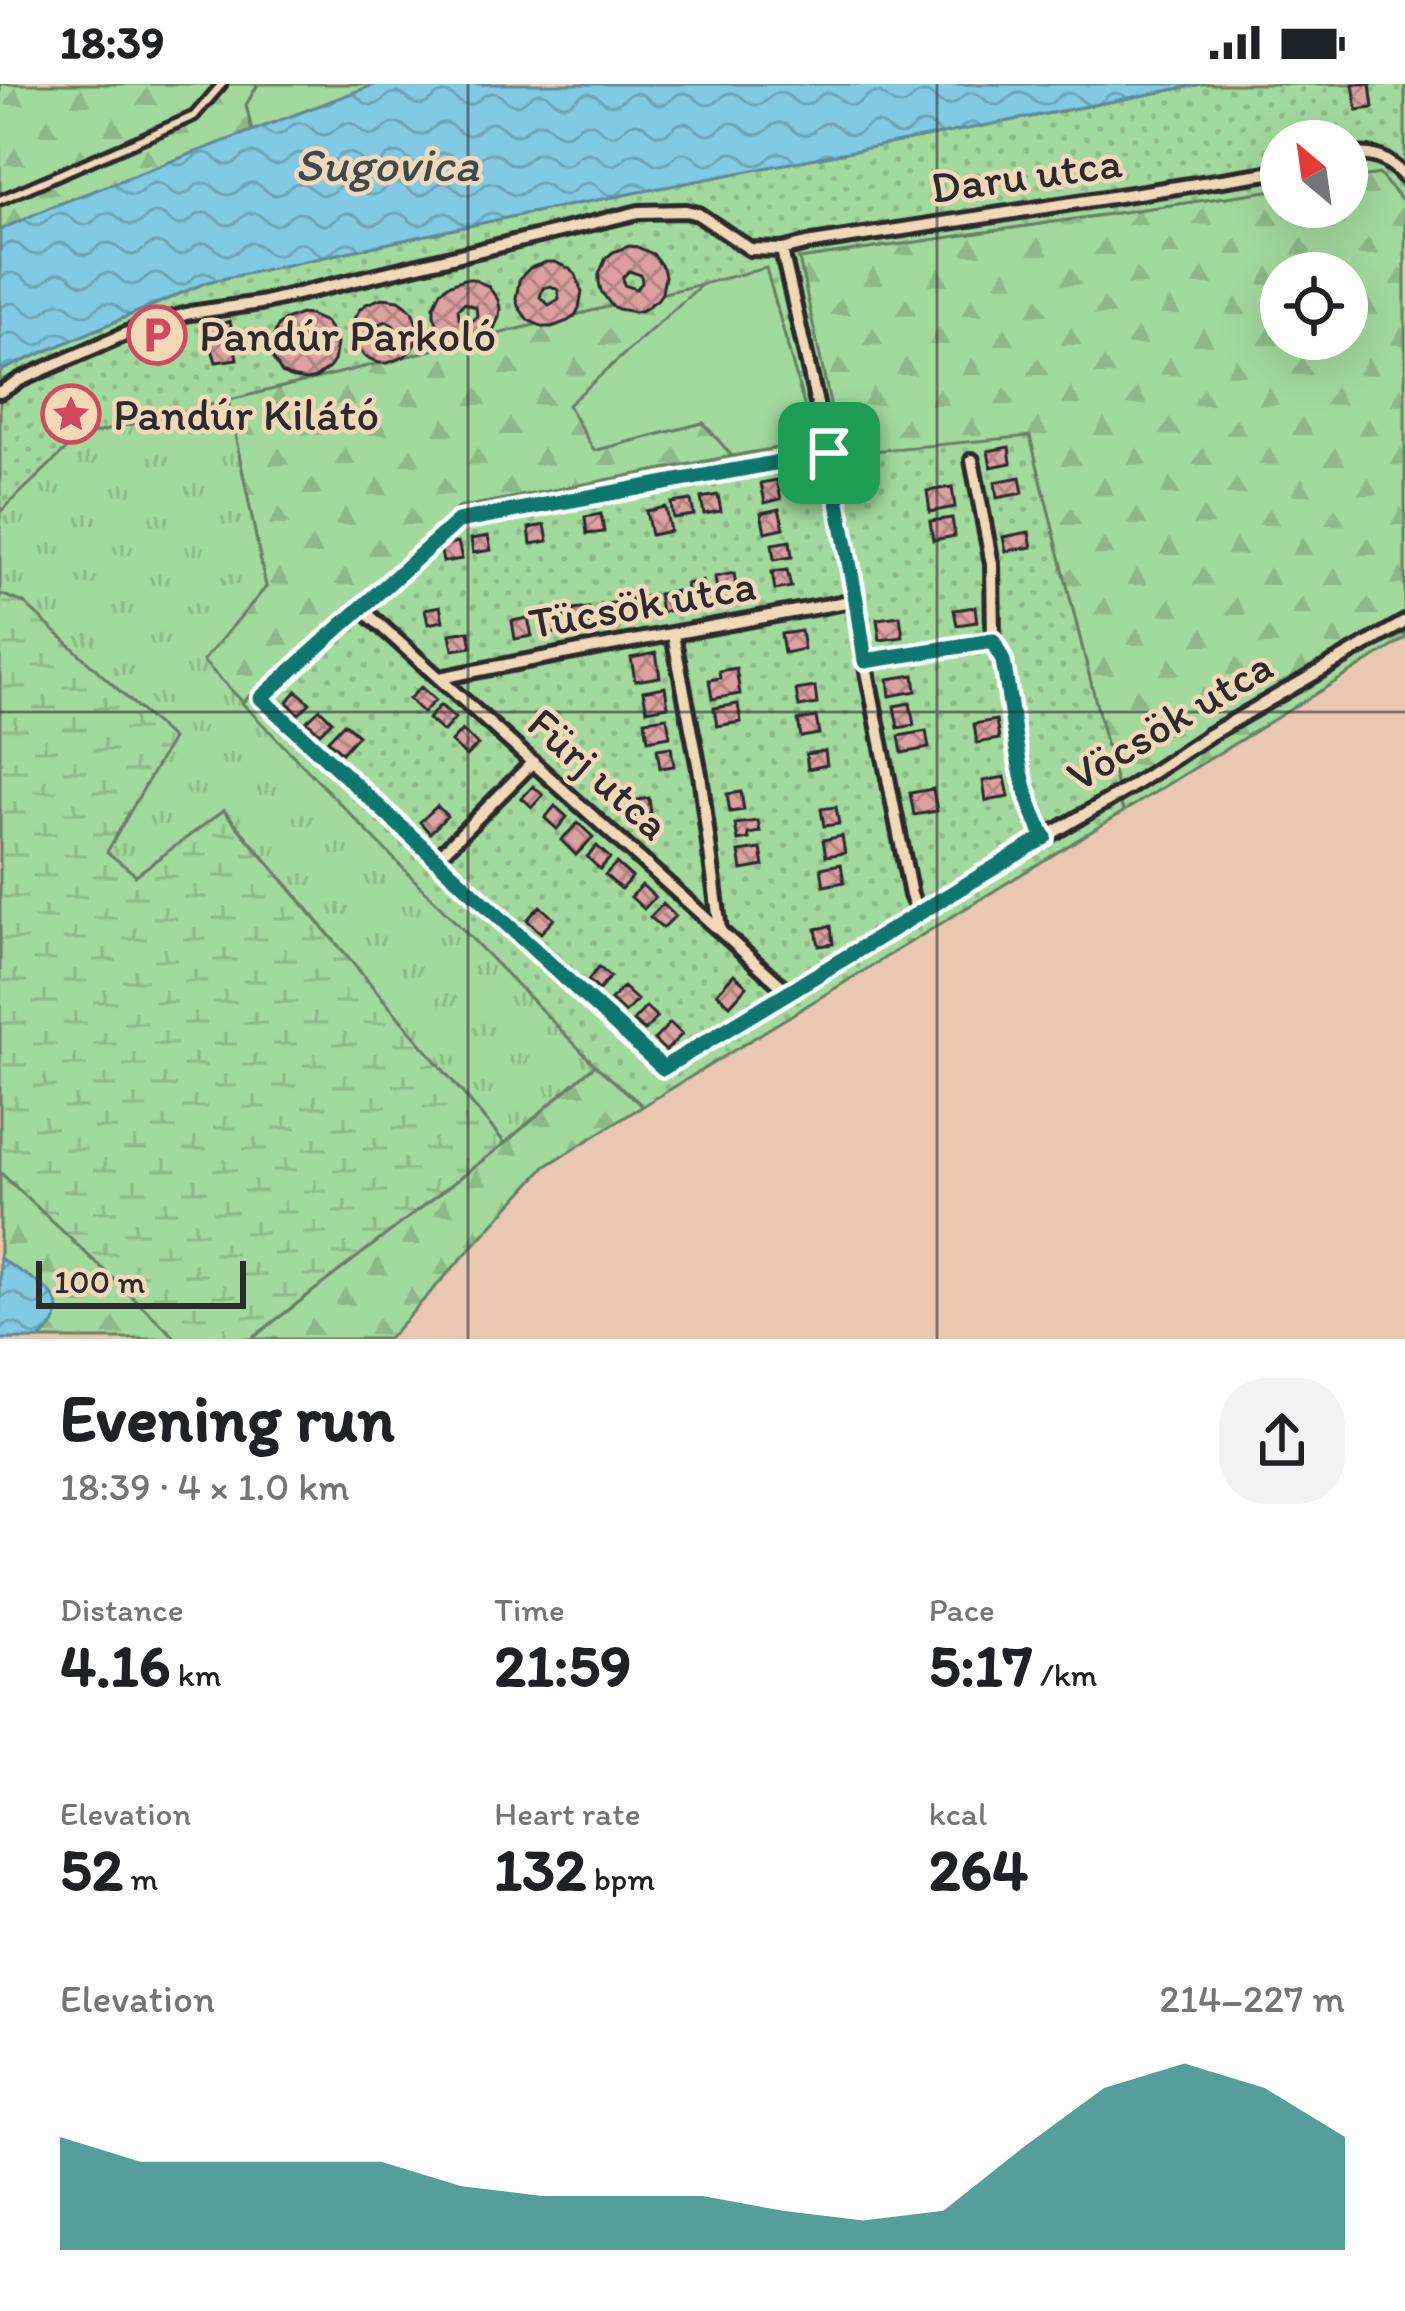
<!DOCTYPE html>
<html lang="en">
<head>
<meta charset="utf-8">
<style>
  :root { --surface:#fff; --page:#f2f2f2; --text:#202124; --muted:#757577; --accent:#0f766e }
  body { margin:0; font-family:Itim,sans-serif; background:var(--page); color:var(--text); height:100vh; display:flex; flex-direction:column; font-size:45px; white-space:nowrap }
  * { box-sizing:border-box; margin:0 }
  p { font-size:39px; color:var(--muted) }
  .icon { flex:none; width:66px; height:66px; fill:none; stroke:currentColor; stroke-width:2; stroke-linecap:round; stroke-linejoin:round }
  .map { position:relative; height:1255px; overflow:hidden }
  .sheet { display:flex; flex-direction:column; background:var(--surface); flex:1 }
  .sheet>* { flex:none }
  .needle { width:78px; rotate:331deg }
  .controls { position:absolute; left:1260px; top:36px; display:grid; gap:24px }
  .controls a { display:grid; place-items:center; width:108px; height:108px; border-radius:50%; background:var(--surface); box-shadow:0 12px 48px #0002; font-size:60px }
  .scale { position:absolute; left:36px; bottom:30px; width:210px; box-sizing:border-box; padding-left:12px; border:6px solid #2b2b2b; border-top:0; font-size:33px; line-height:42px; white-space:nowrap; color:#2b2b2b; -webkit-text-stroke:9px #f0d8b8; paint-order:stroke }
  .pin { position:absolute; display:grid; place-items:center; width:102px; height:102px; color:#fff; margin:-51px; border-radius:24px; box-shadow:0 6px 18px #0006 }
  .round { display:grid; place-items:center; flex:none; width:126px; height:126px; border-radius:48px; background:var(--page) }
  .summary { display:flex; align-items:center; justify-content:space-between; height:204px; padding:0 60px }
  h1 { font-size:66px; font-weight:700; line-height:90px }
  .figures { display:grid; grid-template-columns:repeat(3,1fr); gap:18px; height:204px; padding:12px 60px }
  .figures div { display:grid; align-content:center }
  .figures b { font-size:60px; font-weight:700 }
  .figures small { font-size:33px; font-weight:400 }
  .figures p { font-size:33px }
  .chart { height:336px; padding:24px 60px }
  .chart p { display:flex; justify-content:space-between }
  .chart svg { width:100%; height:216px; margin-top:12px; fill:var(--accent); opacity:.7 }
  .status { display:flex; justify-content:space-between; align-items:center; height:84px; padding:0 60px; background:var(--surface); direction:ltr }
  .status svg { height:33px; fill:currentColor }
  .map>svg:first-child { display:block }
  .grass { fill:#a2d99d; stroke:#668264; stroke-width:3 }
  .forest { fill:url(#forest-firs); stroke:#668264; stroke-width:3; fill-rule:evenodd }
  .wetland { fill:url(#wetland-marsh); stroke:#668264; stroke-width:3 }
  .park { fill:url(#park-tufts); stroke:#668264; stroke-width:3 }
  .garden { fill:url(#garden-dots); stroke:#668264; stroke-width:3 }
  .water { fill:url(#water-waves); stroke:#5f8a99; stroke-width:3 }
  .building { fill:url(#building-cross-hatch); stroke:#2b2b2b; stroke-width:3; fill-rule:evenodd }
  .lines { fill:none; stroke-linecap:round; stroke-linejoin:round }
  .service-casing { stroke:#2b2b2b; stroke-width:15 }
  .minor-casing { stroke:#2b2b2b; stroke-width:20 }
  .service { stroke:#f0d8b8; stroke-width:6 }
  .minor { stroke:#f0d8b8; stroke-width:10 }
  .route-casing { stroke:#fff; stroke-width:24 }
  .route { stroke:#0f766e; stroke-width:15 }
  .grid { fill:none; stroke:#2b2b2b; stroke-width:3; stroke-opacity:0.55 }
  .labels { text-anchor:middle; stroke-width:9; stroke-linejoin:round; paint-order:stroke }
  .street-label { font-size:45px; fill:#2b2b2b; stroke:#f0d8b8 }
  .poi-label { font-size:45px; fill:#2b2b2b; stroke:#f0d8b8; text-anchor:start }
  .water-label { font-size:48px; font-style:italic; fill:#3c4b50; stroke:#f0d8b8 }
</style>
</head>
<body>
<div class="status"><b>18:39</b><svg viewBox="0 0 49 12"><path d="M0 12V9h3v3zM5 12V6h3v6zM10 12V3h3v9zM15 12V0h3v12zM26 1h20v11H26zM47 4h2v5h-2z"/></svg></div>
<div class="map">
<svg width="1405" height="1255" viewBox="0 0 1405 1255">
  <defs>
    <pattern id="forest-firs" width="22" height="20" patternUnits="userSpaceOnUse" patternTransform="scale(3)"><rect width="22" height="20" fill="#a2d99d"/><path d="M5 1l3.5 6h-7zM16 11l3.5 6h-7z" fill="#8cba87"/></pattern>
    <pattern id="wetland-marsh" width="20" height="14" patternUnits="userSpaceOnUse" patternTransform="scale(3)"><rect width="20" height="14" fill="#a2d99d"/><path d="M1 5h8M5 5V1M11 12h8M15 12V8" fill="none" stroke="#8cba87"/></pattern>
    <pattern id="park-tufts" width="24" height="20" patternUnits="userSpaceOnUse" patternTransform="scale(3)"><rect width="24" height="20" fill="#a2d99d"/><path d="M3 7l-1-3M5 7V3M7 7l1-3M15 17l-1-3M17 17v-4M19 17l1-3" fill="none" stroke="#8cba87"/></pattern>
    <pattern id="garden-dots" width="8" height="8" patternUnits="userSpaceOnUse" patternTransform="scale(3)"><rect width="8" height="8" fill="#a2d99d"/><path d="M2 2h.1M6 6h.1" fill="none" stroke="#8cba87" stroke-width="1.8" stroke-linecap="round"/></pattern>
    <pattern id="water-waves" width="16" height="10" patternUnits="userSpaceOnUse" patternTransform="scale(3)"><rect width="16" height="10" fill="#82cae3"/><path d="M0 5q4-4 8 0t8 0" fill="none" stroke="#6ba4b8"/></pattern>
    <pattern id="building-cross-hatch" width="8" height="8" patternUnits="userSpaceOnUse" patternTransform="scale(3)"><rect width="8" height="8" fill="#dba09f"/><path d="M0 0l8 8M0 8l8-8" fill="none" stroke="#b28382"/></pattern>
  </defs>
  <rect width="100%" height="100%" fill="#eac7b0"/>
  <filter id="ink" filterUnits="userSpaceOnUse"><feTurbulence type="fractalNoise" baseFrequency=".00833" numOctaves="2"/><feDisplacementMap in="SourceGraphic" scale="24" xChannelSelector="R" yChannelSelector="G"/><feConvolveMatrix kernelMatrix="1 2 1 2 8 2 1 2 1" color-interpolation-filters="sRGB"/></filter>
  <g filter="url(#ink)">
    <path class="grass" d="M258 0H376L252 47 246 21Z
      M767 183 815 357 732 372 703 339 594 367 567 321 703 199Z"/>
    <path class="forest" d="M0 0H258L246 21 252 47 51 123 0 146Z
      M1379 90 1405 120V555L1123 728 1030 353 841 370 798 175 1281 105V123H1347V95ZM1281 189H1347V255H1281Z
      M703 199 568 321 594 367 703 339 732 372 458 424 242 619 202 577 266 503 228 316Z
      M595 981 643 1022 546 1082 388 1255H251L505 1059Z
      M0 1088 177 1255H0Z"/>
    <path class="wetland" d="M0 510 23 518 172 655 136 791 223 726 505 1059 251 1255H177L0 1088Z"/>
    <path class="park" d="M228 316 266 503 203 577 595 981 505 1059 224 726 136 791 107 768 172 655 23 518 0 510V428L79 353Z"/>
    <path class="garden" d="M1202 0H1405V120L1379 90 1347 95V57H1281V105L799 175 841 370 1030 352 1123 728 643 1022 595 981 242 619 458 424 814 357 766 184 79 353 0 428V287L207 198 529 129Z"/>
    <path class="water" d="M376 0H1202L529 129 207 198 0 287V146L51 123Z
      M0 1174C29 1197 88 1213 40 1255H0Z"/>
    <path class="building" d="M1353 0H1370L1373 24 1357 26Z
      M629 162 637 163 653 170 663 184 665 192 662 209 657 216 643 226 635 228 618 225 611 221 601 207 599 198V190L606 174 613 168ZM629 187 641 191 642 199 636 205 624 201 623 193Z
      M546 178H555L570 185 576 191 582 208 579 224 575 232 568 237 552 243H544L528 236 518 222 516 214 519 197 524 190 530 184ZM551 202 558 206 559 215 549 221 540 213 543 204Z
      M464 195H472L488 202 498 216 500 224 499 233 492 249 478 259 470 260 453 258 446 253 440 247 434 231V222L441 207 448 201ZM464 219 476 223 477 232 471 238 459 234 458 225Z
      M382 214 399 216 406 221 412 227 418 243 415 260 410 267 404 273 388 279H379L364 272 354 258 352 249 355 233 360 225 366 220ZM387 237 394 242 395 251 384 257 376 248 379 240Z
      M301 230 309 231 325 238 335 252 337 260 334 277 329 284 315 294 307 296 290 293 282 289 273 275 271 266V258L278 242 285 236ZM305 254 314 263 311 271 303 274 294 265 297 257Z
      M230 237 237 275 216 278 206 245Z
      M1009 363 1011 379 991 383 988 367Z
      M1020 393 1023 409 997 414 995 398Z
      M777 396 781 415 765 419 761 399Z
      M952 403 955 423 930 428 927 407Z
      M718 411 721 427 704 430 701 414Z
      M691 416 694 431 673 434 671 419Z
      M665 423 670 447 651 451 646 427Z
      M779 425 784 444 765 448 761 429Z
      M601 430 604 448 587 450 585 433Z
      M952 434 955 452 933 456 930 437Z
      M545 441 548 457 531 460 529 444Z
      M1029 448 1032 463 1006 467 1003 453Z
      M488 452 491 466 473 469 471 455Z
      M790 457 792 473 774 476 772 460Z
      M458 458 462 475 443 478 440 462Z
      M787 486 791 503 775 506 772 488Z
      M734 489 738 516 719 520 715 493Z
      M702 497 707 519 690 522 686 500Z
      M676 507 679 525 661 528 658 510Z
      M648 512 651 530 633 533 631 515Z
      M619 518 622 537 604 540 601 521Z
      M440 522 443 537 428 540 425 525Z
      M975 523 977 538 957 541 954 526Z
      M589 524 592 542 576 545 573 526Z
      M562 526 567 547 550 550 546 530Z
      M900 532 903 553 880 556 877 535Z
      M528 534 532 552 515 555 512 537Z
      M469 547 472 563 453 566 450 550Z
      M801 547 804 565 784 569 781 550Z
      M656 569 660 593 635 597 631 574Z
      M736 584 740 610 712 615 709 596 720 594 719 587Z
      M914 591 916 607 890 612 888 595Z
      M421 603 435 616 423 629 409 615Z
      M665 603 668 622 647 626 643 607Z
      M815 603 817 620 799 623 796 606Z
      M297 607 310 619 299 630 287 618Z
      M910 619 914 641 898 644 894 622Z
      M738 620 741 638 717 642 714 624Z
      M440 621 455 634 443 648 428 635Z
      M320 625 332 637 320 649 307 637Z
      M667 633 670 652 648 656 645 636Z
      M816 633 819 650 801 653 798 636Z
      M996 636 999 655 977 659 974 640Z
      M344 639 358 651 342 669 328 656Z
      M462 646 478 661 466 672 451 658Z
      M926 647 929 664 902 669 899 652Z
      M671 663 674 682 660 684 657 665Z
      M825 667 827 681 808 685 806 670Z
      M1005 693 1009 713 986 717 983 697Z
      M533 702 543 711 532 723 522 714Z
      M933 705 937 727 914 731 910 709Z
      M741 708 744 726 730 728 727 710Z
      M649 714 651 730 635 733 632 717Z
      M437 722 447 732 430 749 420 738Z
      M555 722 567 733 557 745 545 734Z
      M836 723 839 740 824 742 821 725Z
      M758 737 760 748 748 750 749 755 738 757 735 740Z
      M578 739 593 753 576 771 561 756Z
      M842 752 845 769 826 772 823 756Z
      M597 762 610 774 600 785 587 773Z
      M761 765 764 782 742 786 739 768Z
      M616 779 632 793 621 805 605 791Z
      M841 780 844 798 824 802 821 784Z
      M642 801 655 813 644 825 631 813Z
      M663 820 675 832 663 844 650 833Z
      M540 822 554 835 541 849 527 836Z
      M831 842 833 860 819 862 816 845Z
      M599 883 610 893 599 906 588 896Z
      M734 890 747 902 730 921 717 909Z
      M623 903 637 916 625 929 611 916Z
      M646 923 657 933 645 947 633 937Z
      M670 939 682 950 666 967 654 956Z"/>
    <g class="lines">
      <g class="service-casing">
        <path id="service" d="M0 116 194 32 222 0"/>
      </g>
      <g class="minor-casing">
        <path id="minor" d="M1347 72C1373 67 1387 74 1405 93
          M782 166 841 425 865 577 911 811 918 828
          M0 308 20 296 141 243 190 229 260 219 639 128 686 127 698 130 750 165 782 166 806 160 1281 87
          M829 369 458 437 261 614 663 984 918 828 1131 703 1209 651 1405 538
          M972 376 992 480 993 557 1003 577 1027 712 1036 739 1045 753
          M361 524 788 908
          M673 551 700 690 720 846
          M865 577 993 557
          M440 594C578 566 718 542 856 516
          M436 775 533 678"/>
      </g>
      <use href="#service" class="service"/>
      <use href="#minor" class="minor"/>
    </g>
  </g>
  <g class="lines" filter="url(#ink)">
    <g class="route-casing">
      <path id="route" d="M829 369 856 516 865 577 993 557 1003 577C1013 629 1017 709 1045 753L663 984 261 614 458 437Z"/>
    </g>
    <use href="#route" class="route"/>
  </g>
  <path class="grid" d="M468 0V1255M937 0V1255M0 628H1405"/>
  <defs>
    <g id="parking-ring" transform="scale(3)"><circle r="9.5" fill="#f0d8b8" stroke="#d1495b" stroke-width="1.5"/><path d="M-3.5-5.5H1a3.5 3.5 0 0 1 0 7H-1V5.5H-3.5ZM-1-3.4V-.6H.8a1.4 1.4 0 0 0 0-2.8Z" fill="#d1495b"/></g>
    <g id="sight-ring" transform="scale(3)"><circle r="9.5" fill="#f0d8b8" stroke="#d1495b" stroke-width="1.5"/><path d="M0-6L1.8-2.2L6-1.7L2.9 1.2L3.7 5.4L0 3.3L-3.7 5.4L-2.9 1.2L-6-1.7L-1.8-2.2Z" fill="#d1495b"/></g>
  </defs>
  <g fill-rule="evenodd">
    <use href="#parking-ring" x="157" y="251"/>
    <use href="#sight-ring" x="71" y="330"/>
  </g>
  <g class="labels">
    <g class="street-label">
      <text transform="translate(1026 90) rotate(-8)" y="16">Daru utca</text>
      <text transform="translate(642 519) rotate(-10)" y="16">Tücsök utca</text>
      <text transform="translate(1169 636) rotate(-31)" y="16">Vöcsök utca</text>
      <text transform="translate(599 689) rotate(42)" y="16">Fürj utca</text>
    </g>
    <g class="poi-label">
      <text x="199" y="267">Pandúr Parkoló</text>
      <text x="113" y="346">Pandúr Kilátó</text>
    </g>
    <g class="water-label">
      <text x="387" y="97">Sugovica</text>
    </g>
  </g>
</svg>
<div class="controls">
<a><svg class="needle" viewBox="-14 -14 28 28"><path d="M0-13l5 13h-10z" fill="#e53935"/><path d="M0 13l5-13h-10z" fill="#757577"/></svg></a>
<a><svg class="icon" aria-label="locate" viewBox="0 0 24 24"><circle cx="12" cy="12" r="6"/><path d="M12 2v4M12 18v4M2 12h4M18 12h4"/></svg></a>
</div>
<div class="scale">100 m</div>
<div class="pin" style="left:829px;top:369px;background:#1e9e55"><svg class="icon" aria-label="arrive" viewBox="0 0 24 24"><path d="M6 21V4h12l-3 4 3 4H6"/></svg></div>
</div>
<section class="sheet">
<div class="summary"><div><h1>Evening run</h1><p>18:39 · 4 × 1.0 km</p></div><a class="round"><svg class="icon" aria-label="share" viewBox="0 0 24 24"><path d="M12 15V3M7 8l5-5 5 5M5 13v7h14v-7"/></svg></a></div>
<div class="figures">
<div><p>Distance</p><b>4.16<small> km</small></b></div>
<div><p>Time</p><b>21:59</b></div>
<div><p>Pace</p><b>5:17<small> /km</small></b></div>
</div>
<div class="figures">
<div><p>Elevation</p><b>52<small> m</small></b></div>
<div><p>Heart rate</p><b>132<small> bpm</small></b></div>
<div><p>kcal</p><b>264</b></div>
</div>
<div class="chart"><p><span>Elevation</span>214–227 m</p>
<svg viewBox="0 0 160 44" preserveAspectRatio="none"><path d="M0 44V21L10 26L20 26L30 26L40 26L50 31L60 33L70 33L80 33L90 36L100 38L110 36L120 23L130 11L140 6L150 11L160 21V44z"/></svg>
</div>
</section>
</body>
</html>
